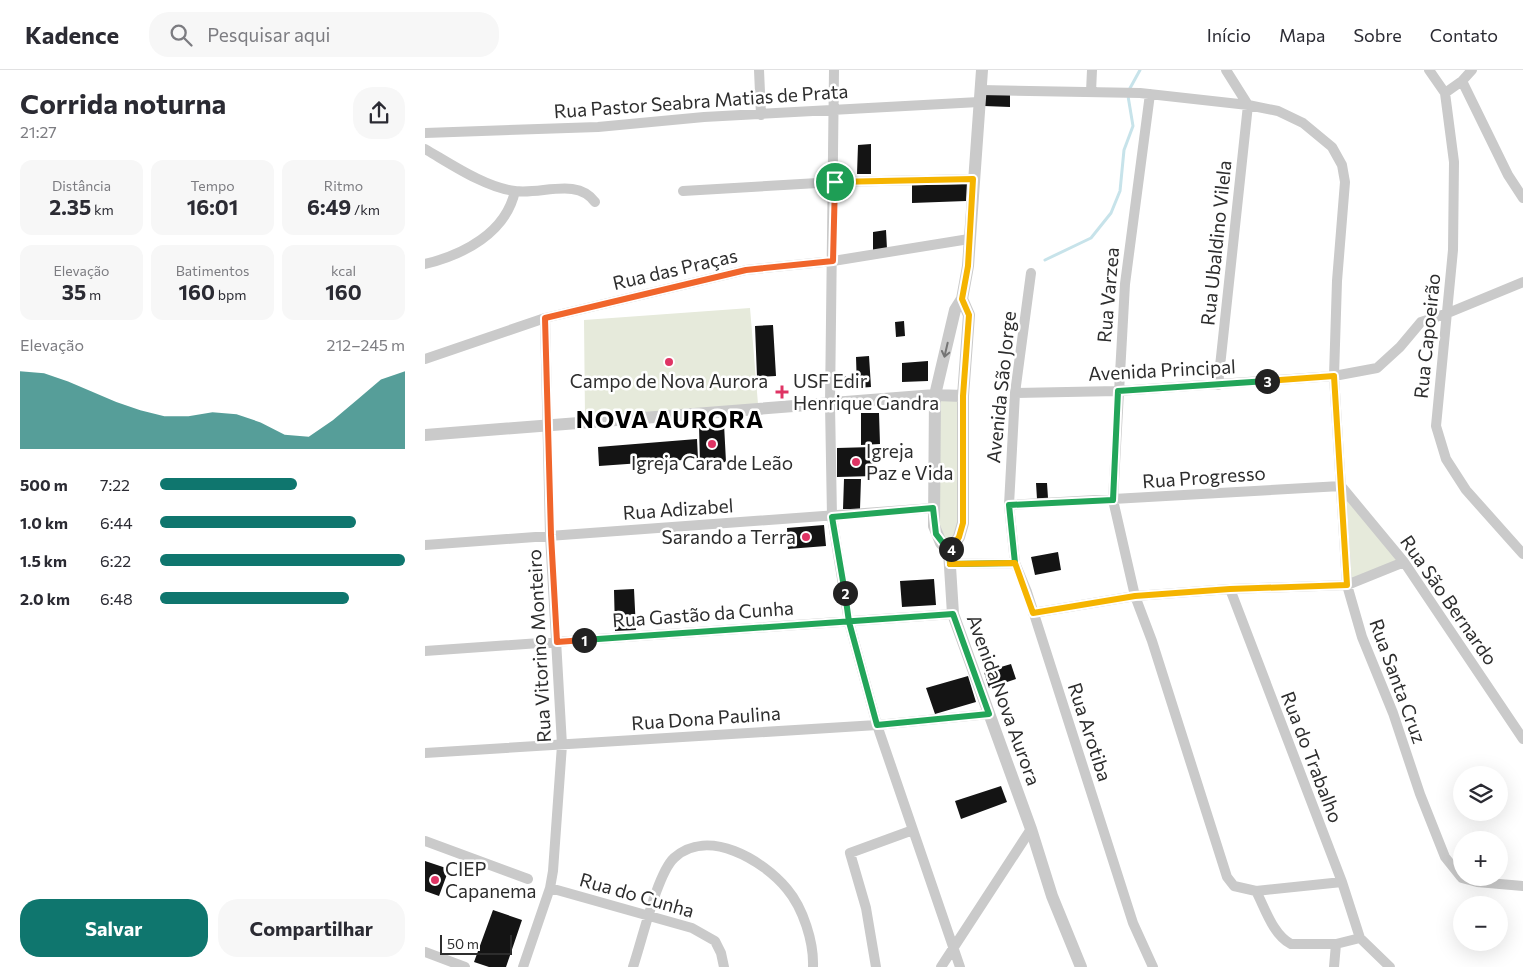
<!DOCTYPE html>
<html lang="pt">
<head>
<meta charset="utf-8">
<style>
  :root { --surface:#fff; --page:#f7f7f7; --text:#2b2b33; --muted:#7c7c81; --line:#e1e1e2; --accent:#0f766e }
  body { margin:0; font-family:Commissioner,sans-serif; background:var(--page); color:var(--text); height:100vh; display:flex; flex-direction:column; font-size:19px; white-space:nowrap }
  * { box-sizing:border-box; margin:0 }
  p { font-size:16px; color:var(--muted) }
  .icon { flex:none; width:28px; height:28px; fill:none; stroke:currentColor; stroke-width:2; stroke-linecap:round; stroke-linejoin:round }
  .map { position:relative; flex:1; overflow:hidden }
  .sheet { display:flex; flex-direction:column; background:var(--surface); width:425px }
  .sheet>* { flex:none }
  .fabs { position:absolute; left:1028px; top:696px; display:grid; gap:10px }
  .fabs a { display:grid; place-items:center; width:55px; height:55px; border-radius:50%; background:var(--surface); box-shadow:0 5px 20px #0002; font-size:25px }
  .scale { position:absolute; left:15px; bottom:12px; width:72px; box-sizing:border-box; padding-left:5px; border:2px solid #2d2d2d; border-top:0; font-size:14px; line-height:18px; white-space:nowrap; color:#2d2d2d; -webkit-text-stroke:4px #fff; paint-order:stroke }
  .pin { position:absolute; display:grid; place-items:center; width:42px; height:42px; color:#fff; margin:-21px; border:2px solid #fff; border-radius:50%; box-shadow:0 1px 5px #0007 }
  .km { position:absolute; width:25px; height:25px; margin:-12px; border-radius:50%; background:#222; color:#fff; font-size:14px; line-height:25px; text-align:center }
  .round { display:grid; place-items:center; flex:none; width:52px; height:52px; border-radius:20px; background:var(--page) }
  .overview { display:flex; align-items:center; justify-content:space-between; height:85px; padding:0 20px }
  h1 { font-size:28px; font-weight:700; line-height:38px }
  .stats { display:grid; grid-template-columns:repeat(3,1fr); gap:8px; height:85px; padding:5px 20px }
  .stats div { display:grid; align-content:center; border-radius:12px; background:var(--page); text-align:center }
  .stats b { font-size:21px; font-weight:700 }
  .stats small { font-size:14px; font-weight:400 }
  .stats p { font-size:14px }
  .chart { height:140px; padding:10px 20px }
  .chart p { display:flex; justify-content:space-between }
  .chart svg { width:100%; height:90px; margin-top:5px; fill:var(--accent); opacity:.7 }
  .action { display:flex; gap:10px; margin-top:auto; padding:10px 20px }
  .action a { flex:1; height:58px; border-radius:20px; background:var(--accent); color:#fff; font-size:20px; font-weight:700; line-height:58px; text-align:center }
  .action a+a { background:var(--page); color:var(--text) }
  ul { padding:0 20px; list-style:none; font-size:16px }
  li { display:grid; grid-template-columns:80px 60px 1fr; align-items:center; height:38px }
  li i { height:12px; border-radius:6px; background:var(--accent) }
  header { display:flex; align-items:center; gap:30px; box-sizing:border-box; height:70px; padding:0 25px; background:var(--surface); border-bottom:1px solid var(--line) }
  header strong { font-size:24px }
  nav { display:flex; gap:28px; margin-inline-start:auto; font-size:18px }
  .search { width:350px; height:45px; background:var(--page); display:flex; align-items:center; gap:12px; box-sizing:border-box; padding:0 18px; border-radius:20px; color:var(--muted); font-size:19px }
  main { display:flex; flex:1; min-height:0 }
  .map>svg:first-child { display:block }
  .green { fill:#e6eadb }
  .lines { fill:none; stroke-linecap:round; stroke-linejoin:round }
  .stream { stroke:#c7e3ea; stroke-width:3 }
  .building { fill:#141414 }
  .minor { stroke:#cacaca; stroke-width:10 }
  .tertiary { stroke:#cacaca; stroke-width:12 }
  .oneway { stroke:#747474 }
  .split-1-casing { stroke:#fff; stroke-width:10 }
  .split-2-casing { stroke:#fff; stroke-width:10 }
  .split-3-casing { stroke:#fff; stroke-width:10 }
  .split-4-casing { stroke:#fff; stroke-width:10 }
  .split-5-casing { stroke:#fff; stroke-width:10 }
  .split-1 { stroke:#f0652b; stroke-width:6 }
  .split-2 { stroke:#22a559; stroke-width:6 }
  .split-3 { stroke:#22a559; stroke-width:6 }
  .split-4 { stroke:#f5b400; stroke-width:6 }
  .split-5 { stroke:#f5b400; stroke-width:6 }
  .poi-dot { fill:#df3464; stroke:#fff; stroke-width:2 }
  .labels { text-anchor:middle; stroke-width:5; stroke-linejoin:round; paint-order:stroke }
  .street-label { font-size:19px; fill:#2d2d2d; stroke:#fff }
  .poi-label { font-size:19px; fill:#2d2d2d; stroke:#fff; text-anchor:start }
  .district-label { font-size:24px; font-weight:bold; letter-spacing:1px; fill:#000; stroke:#fff }
</style>
</head>
<body>
<header>
<strong>Kadence</strong>
<div class="search"><svg class="icon" aria-label="search" viewBox="0 0 24 24"><circle cx="10" cy="10" r="6"/><path d="M15 15l6 6"/></svg>Pesquisar aqui</div>
<nav><a>Início</a><a>Mapa</a><a>Sobre</a><a>Contato</a></nav>
</header>
<main>
<section class="sheet">
<div class="overview"><div><h1>Corrida noturna</h1><p>21:27</p></div><a class="round"><svg class="icon" aria-label="share" viewBox="0 0 24 24"><path d="M12 15V3M7 8l5-5 5 5M5 13v7h14v-7"/></svg></a></div>
<div class="stats">
<div><p>Distância</p><b>2.35<small> km</small></b></div>
<div><p>Tempo</p><b>16:01</b></div>
<div><p>Ritmo</p><b>6:49<small> /km</small></b></div>
</div>
<div class="stats">
<div><p>Elevação</p><b>35<small> m</small></b></div>
<div><p>Batimentos</p><b>160<small> bpm</small></b></div>
<div><p>kcal</p><b>160</b></div>
</div>
<div class="chart"><p><span>Elevação</span>212–245 m</p>
<svg viewBox="0 0 160 44" preserveAspectRatio="none"><path d="M0 44V6L10 7L20 11L30 16L40 21L50 25L60 28L70 28L80 26L90 27L100 31L110 37L120 38L130 30L140 20L150 10L160 6V44z"/></svg>
</div>
<ul>
<li><b>500 m</b>7:22<i style="width:56%"></i></li>
<li><b>1.0 km</b>6:44<i style="width:80%"></i></li>
<li><b>1.5 km</b>6:22<i style="width:100%"></i></li>
<li><b>2.0 km</b>6:48<i style="width:77%"></i></li>
</ul>
<div class="action"><a>Salvar</a><a>Compartilhar</a></div>
</section>
<div class="map">
<svg width="1098" height="897" viewBox="0 0 1098 897">
  <rect width="100%" height="100%" fill="#fff"/>
  <path class="green" d="M325 238 333 334 160 348 159 250Z
    M510 325 538 326V443L524 481 511 464Z
    M916 416 979 492 922 515Z"/>
  <g class="lines">
    <path class="stream" d="M704 20 715 0
      M620 190 666 168 686 143 695 121 699 80 708 56 703 26"/>
  </g>
  <path class="building" d="M560 23 585 24V37L559 36Z
    M446 74V104H432L433 75Z
    M542 112 541 131 487 133V114Z
    M461 160 462 179 448 181V162Z
    M479 251 480 266 471 267 470 252Z
    M348 255 351 306 332 307 330 256Z
    M444 286 446 317 432 318 431 287Z
    M503 291V311L477 312V293Z
    M419 306H431L432 318 419 319Z
    M436 343H454L455 374 436 375Z
    M299 354 301 392 275 394 274 355Z
    M272 369 273 389 174 396 173 377Z
    M448 377 450 406 412 407V378Z
    M419 409H436L435 439H418Z
    M611 413H622L623 428 612 429Z
    M399 455 401 476 363 479 362 458Z
    M633 482 636 500 610 505 606 487Z
    M509 509 511 535 477 537 475 511Z
    M209 519 211 560 190 561 189 520Z
    M586 594 591 609 564 618 559 602Z
    M543 606 551 632 510 644 501 618Z
    M576 716 582 732 536 749 530 731Z
    M0 791 24 799 14 826 0 821Z
    M68 840 97 850 81 897H64L49 892Z"/>
  <g class="lines">
    <path class="minor" d="M334 0 336 45
      M409 0 405 334 407 447 424 552 452 655 535 897
      M1004 0 1020 23 1029 92 1028 180 1011 356 1021 389 1041 420 1098 484
      M1037 11 1083 105 1098 128
      M555 20 715 23 823 35 853 41 878 53 907 77 917 95 920 112 912 211 909 306 922 515 937 567 968 643 995 724 1020 787 1036 807
      M666 22 667 0
      M1020 23 1037 11 1047 0
      M725 24 700 214 688 430 710 526 727 571 802 807 809 816 831 821C840 838 848 865 866 874H911L935 868
      M0 63 173 57 279 47 554 32
      M0 79C26 94 61 118 90 121 116 125 152 107 170 132
      M258 121 410 112 547 109
      M0 194C38 185 81 163 90 121
      M606 203 590 323 584 435 590 493 602 522 708 853 728 897
      M0 289 120 248 321 200 408 191 544 169
      M793 315 823 35 801 0
      M590 323 693 321 909 306 952 298 975 277 996 252 1023 243 1098 212
      M916 416 979 492 1098 669
      M584 435 916 416
      M0 475 508 438
      M525 494 590 493
      M805 519 917 812 935 868 965 897
      M608 543 710 526 805 519 922 515 979 492
      M0 581 528 544
      M0 683 452 655 564 644
      M0 771 103 809
      M1037 808 1052 812 1098 816
      M125 818 267 858 290 871 296 883 299 897
      M831 821 917 812
      M0 882 40 897
      M98 897 125 818 128 801 137 675 125 465 120 248
      M208 897C217 871 232 804 249 788 283 757 338 790 362 819 378 838 389 872 388 897
      M451 897 441 838 425 783 488 760
      M516 897 606 759
      M909 897 911 874"/>
    <path class="tertiary" d="M557 0 543 196 537 229 530 240 510 325 509 456 516 473 524 481 528 544 606 759 627 826 656 897
      M0 365 510 325 538 326
      M524 481 534 467 538 453V326L544 245 537 229"/>
  </g>
  <defs><path id="oneway-shaft" d="M-6 0H5M1.5-3L5.5 0L1.5 3" fill="none" stroke-width="1.6" stroke-linecap="round" stroke-linejoin="round" transform="scale(1.25)"/></defs>
  <use class="oneway" href="#oneway-shaft" transform="translate(521 280) rotate(103)"/>
  <g class="lines">
    <g class="split-1-casing">
      <path id="split-1" d="M159 570 132 572 126 465 120 248 321 200 408 191 410 112"/>
    </g>
    <g class="split-2-casing">
      <path id="split-2" d="M159 570 528 544 564 644 452 655 424 552 420 523"/>
    </g>
    <g class="split-3-casing">
      <path id="split-3" d="M420 523 407 447 508 438 511 464 524 481 525 494 590 493 584 435 688 430 693 321 842 311"/>
    </g>
    <g class="split-4-casing">
      <path id="split-4" d="M526 479 525 494 590 493 608 543 710 526 805 519 922 515 909 306 842 311"/>
    </g>
    <g class="split-5-casing">
      <path id="split-5" d="M410 112 548 109 543 196 537 229 544 245 538 326V453L534 467 526 479"/>
    </g>
    <use href="#split-1" class="split-1"/>
    <use href="#split-2" class="split-2"/>
    <use href="#split-3" class="split-3"/>
    <use href="#split-4" class="split-4"/>
    <use href="#split-5" class="split-5"/>
  </g>
  <g class="poi-dot">
    <circle cx="244" cy="292" r="5"/>
    <path d="M354.5 314.5h5v5h5v5h-5v5h-5v-5h-5v-5h5z"/>
    <circle cx="287" cy="374" r="5"/>
    <circle cx="431" cy="392" r="5"/>
    <circle cx="381" cy="467" r="5"/>
    <circle cx="10" cy="810" r="5"/>
  </g>
  <g class="labels">
    <g class="street-label">
      <text transform="translate(276 31) rotate(-4)" y="7">Rua Pastor Seabra Matias de Prata</text>
      <text transform="translate(791 173) rotate(-84)" y="7">Rua Ubaldino Vilela</text>
      <text transform="translate(250 199) rotate(-13)" y="7">Rua das Praças</text>
      <text transform="translate(683 225) rotate(-85)" y="7">Rua Varzea</text>
      <text transform="translate(1002 266) rotate(-84)" y="7">Rua Capoeirão</text>
      <text transform="translate(737 300) rotate(-3)" y="7">Avenida Principal</text>
      <text transform="translate(576 317) rotate(-84)" y="7">Avenida São Jorge</text>
      <text transform="translate(779 407) rotate(-4)" y="7">Rua Progresso</text>
      <text transform="translate(253 439) rotate(-4)" y="7">Rua Adizabel</text>
      <text transform="translate(1024 530) rotate(55)" y="7">Rua São Bernardo</text>
      <text transform="translate(278 544) rotate(-4)" y="7">Rua Gastão da Cunha</text>
      <text transform="translate(114 576) rotate(-93)" y="7">Rua Vitorino Monteiro</text>
      <text transform="translate(973 611) rotate(70)" y="7">Rua Santa Cruz</text>
      <text transform="translate(579 630) rotate(70)" y="7">Avenida Nova Aurora</text>
      <text transform="translate(281 648) rotate(-4)" y="7">Rua Dona Paulina</text>
      <text transform="translate(665 662) rotate(72)" y="7">Rua Arotiba</text>
      <text transform="translate(887 687) rotate(69)" y="7">Rua do Trabalho</text>
      <text transform="translate(212 825) rotate(16)" y="7">Rua do Cunha</text>
    </g>
    <g class="poi-label">
      <text x="244" y="318" text-anchor="middle">Campo de Nova Aurora</text>
      <text x="368" y="318">USF Edir<tspan x="368" dy="22">Henrique Gandra</tspan></text>
      <text x="441" y="388">Igreja<tspan x="441" dy="22">Paz e Vida</tspan></text>
      <text x="287" y="400" text-anchor="middle">Igreja Cara de Leão</text>
      <text x="371" y="474" text-anchor="end">Sarando a Terra</text>
      <text x="20" y="806">CIEP<tspan x="20" dy="22">Capanema</tspan></text>
    </g>
    <g class="district-label">
      <text x="245" y="358">NOVA AURORA</text>
    </g>
  </g>
</svg>
<div class="fabs">
<a><svg class="icon" aria-label="layers" viewBox="0 0 24 24"><path d="M12 4l9 5-9 5-9-5zM3 14l9 5 9-5"/></svg></a>
<a>+</a>
<a>−</a>
</div>
<div class="scale">50 m</div>
<div class="pin" style="left:410px;top:112px;background:#1e9e55"><svg class="icon" aria-label="arrive" viewBox="0 0 24 24"><path d="M6 21V4h12l-3 4 3 4H6"/></svg></div>
<b class="km" style="left:159px;top:570px">1</b>
<b class="km" style="left:420px;top:523px">2</b>
<b class="km" style="left:842px;top:311px">3</b>
<b class="km" style="left:526px;top:479px">4</b>
</div>
</main>
</body>
</html>
